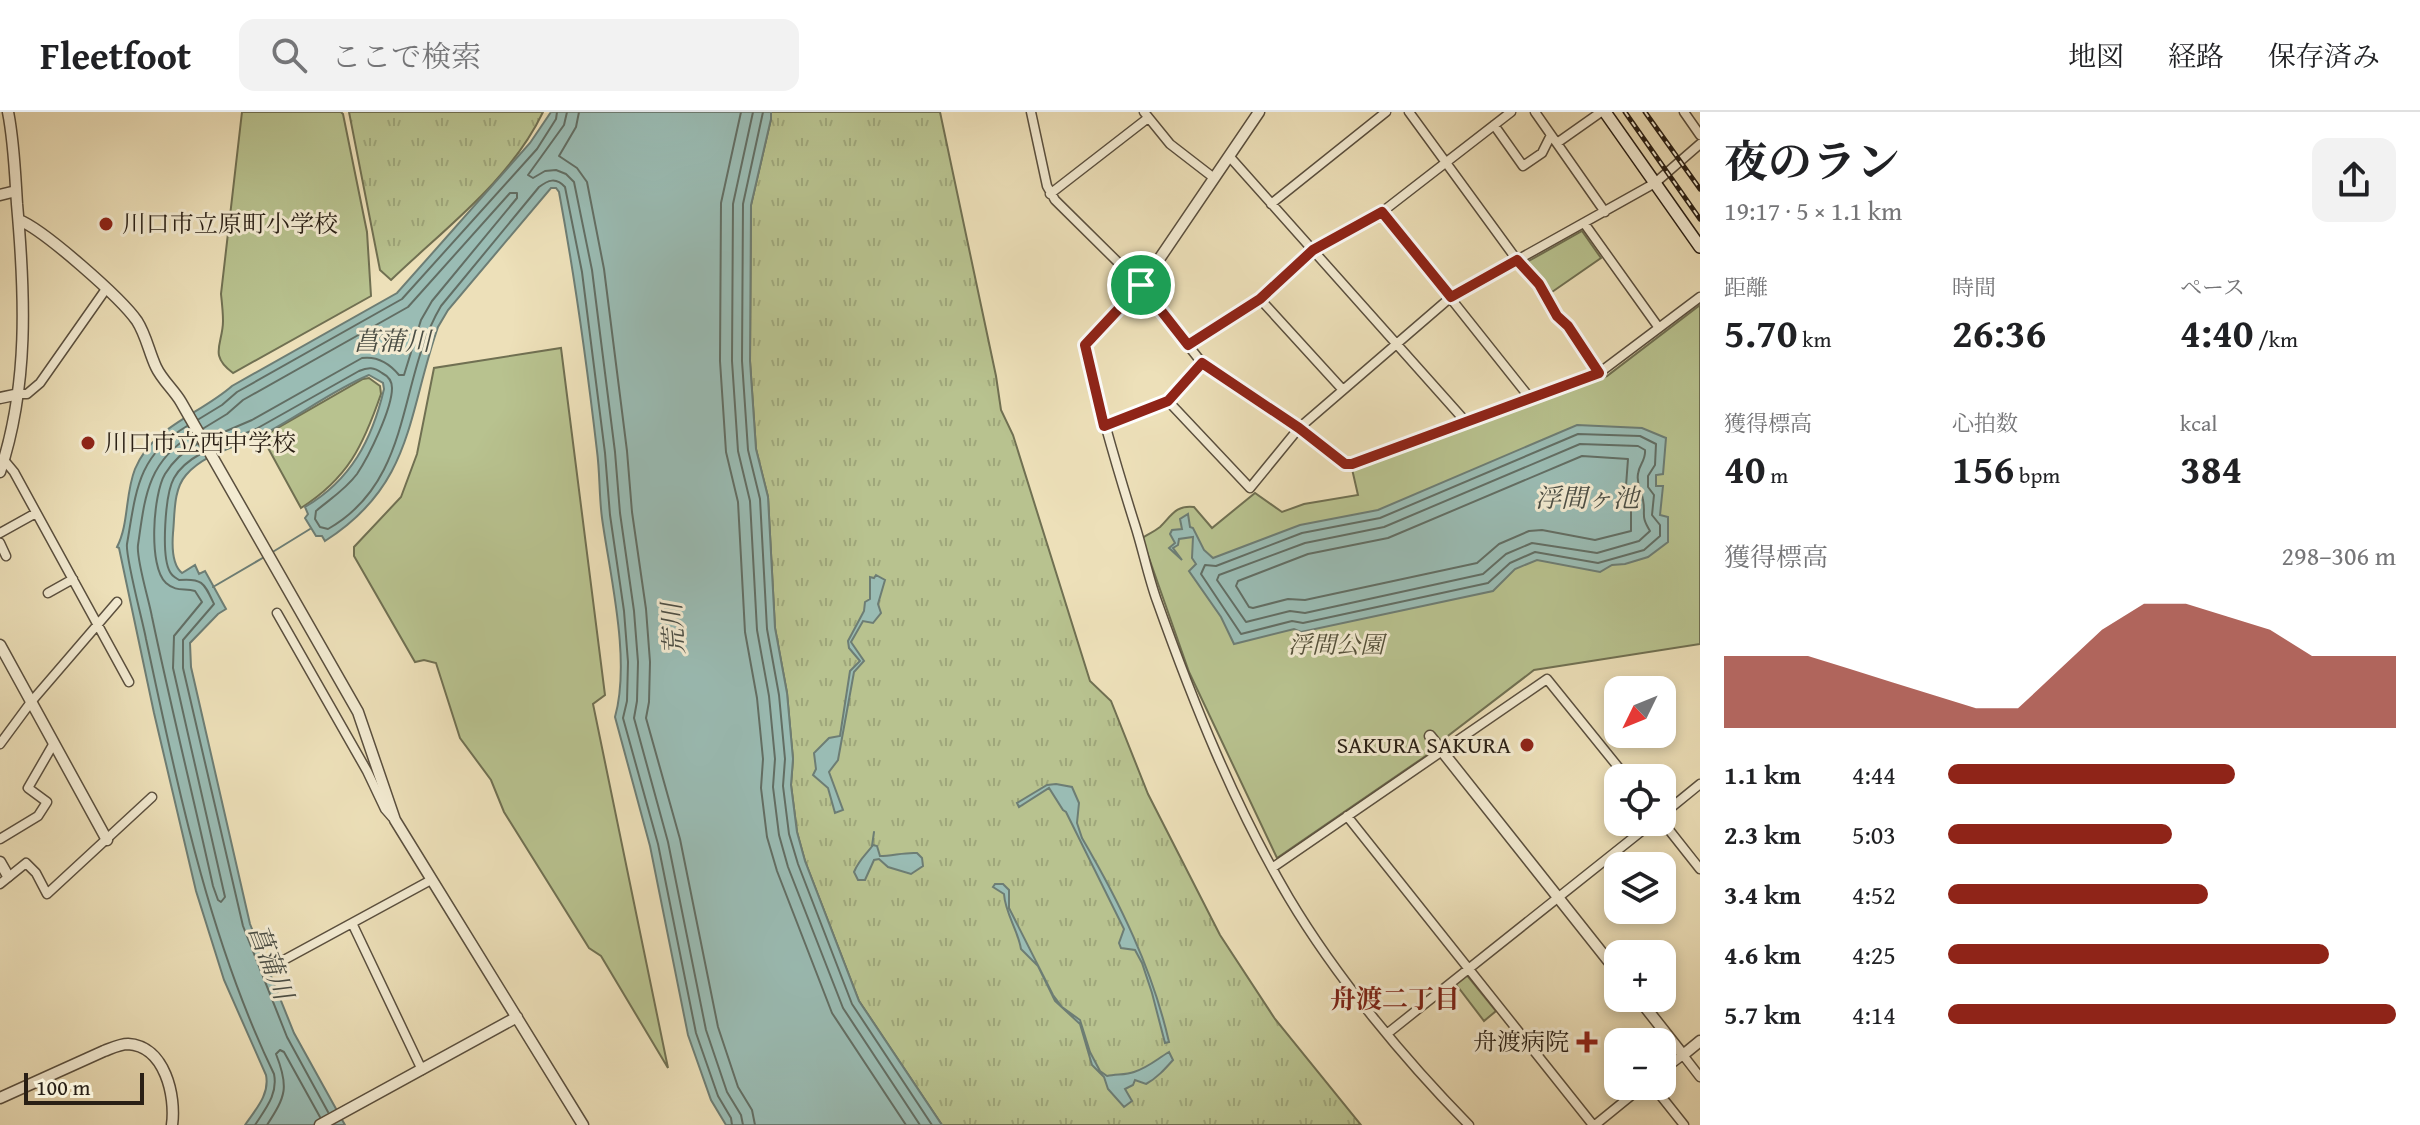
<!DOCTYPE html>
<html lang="ja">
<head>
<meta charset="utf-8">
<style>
  :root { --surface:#fff; --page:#f2f2f2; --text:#202124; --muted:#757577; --line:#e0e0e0; --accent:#8f2418 }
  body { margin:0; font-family:"Gentium Book Plus","Noto Serif JP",serif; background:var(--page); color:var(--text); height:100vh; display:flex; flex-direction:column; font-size:30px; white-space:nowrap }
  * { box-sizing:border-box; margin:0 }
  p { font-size:26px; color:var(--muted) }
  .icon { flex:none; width:44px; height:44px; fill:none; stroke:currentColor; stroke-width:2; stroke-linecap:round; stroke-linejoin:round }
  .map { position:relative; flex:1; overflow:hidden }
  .side { display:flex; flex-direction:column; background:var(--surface); width:720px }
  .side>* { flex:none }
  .needle { width:52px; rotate:227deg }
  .controls { position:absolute; left:1604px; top:564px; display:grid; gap:16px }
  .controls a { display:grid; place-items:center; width:72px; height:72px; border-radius:16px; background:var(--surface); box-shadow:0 4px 12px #0003; font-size:40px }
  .scale { position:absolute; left:24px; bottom:20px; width:120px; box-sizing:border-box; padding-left:8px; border:4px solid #291f15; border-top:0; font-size:22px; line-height:28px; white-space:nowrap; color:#291f15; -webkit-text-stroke:6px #f3ebd2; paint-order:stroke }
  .pin { position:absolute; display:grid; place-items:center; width:68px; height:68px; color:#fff; margin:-34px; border:4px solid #fff; border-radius:50%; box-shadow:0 2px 8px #0007 }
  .round { display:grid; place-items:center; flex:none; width:84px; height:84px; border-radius:16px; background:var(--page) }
  .overview { display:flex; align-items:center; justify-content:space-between; height:136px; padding:0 24px }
  h1 { font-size:44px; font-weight:700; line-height:60px }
  .metrics { display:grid; grid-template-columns:repeat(3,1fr); gap:12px; height:136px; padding:8px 24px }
  .metrics div { display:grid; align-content:center }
  .metrics b { font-size:40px; font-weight:700 }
  .metrics small { font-size:22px; font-weight:400 }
  .metrics p { font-size:22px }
  .chart { height:224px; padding:16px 24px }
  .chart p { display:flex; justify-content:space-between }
  .chart svg { width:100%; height:144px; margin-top:8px; fill:var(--accent); opacity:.7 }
  ul { padding:0 24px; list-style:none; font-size:26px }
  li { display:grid; grid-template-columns:128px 96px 1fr; align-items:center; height:60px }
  li i { height:20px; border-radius:10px; background:var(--accent) }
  header { display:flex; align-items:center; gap:48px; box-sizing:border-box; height:112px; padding:0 40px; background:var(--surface); border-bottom:2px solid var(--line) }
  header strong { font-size:38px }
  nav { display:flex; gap:44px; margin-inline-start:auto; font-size:28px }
  .search { width:560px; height:72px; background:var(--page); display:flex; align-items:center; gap:20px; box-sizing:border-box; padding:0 28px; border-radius:16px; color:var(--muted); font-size:30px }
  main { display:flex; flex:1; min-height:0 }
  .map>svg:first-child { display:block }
  .grass { fill:url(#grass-tufts); stroke:#707052; stroke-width:2 }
  .green { fill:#b8c28f; stroke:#707052; stroke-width:2 }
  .water { fill:#9abcb4; stroke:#6d7d74; stroke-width:2 }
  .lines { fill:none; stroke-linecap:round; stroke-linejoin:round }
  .shore { stroke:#626e64; stroke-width:2 }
  .stream { stroke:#6d7d74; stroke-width:2 }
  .minor-casing { stroke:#5a4f3e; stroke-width:11 }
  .tertiary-casing { stroke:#5a4f3e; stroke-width:13 }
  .secondary-casing { stroke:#291f15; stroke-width:14 }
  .minor { stroke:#f3ebd2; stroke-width:8 }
  .tertiary { stroke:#f3ebd2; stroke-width:10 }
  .secondary { stroke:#f3ebd2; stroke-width:11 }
  .rail-casing { stroke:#291f15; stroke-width:5 }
  .rail { stroke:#f3ebd2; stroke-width:2; stroke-dasharray:6; stroke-linecap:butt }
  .route-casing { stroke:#fff; stroke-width:16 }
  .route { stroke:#8f2418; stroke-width:10 }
  .poi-dot { fill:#8f2418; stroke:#f3ebd2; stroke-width:3 }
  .labels { text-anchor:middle; stroke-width:6; stroke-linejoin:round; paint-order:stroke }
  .poi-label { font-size:24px; fill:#291f15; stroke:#f3ebd2; text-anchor:start }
  .park-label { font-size:24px; font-style:italic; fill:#54503a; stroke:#f3ebd2 }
  .water-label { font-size:26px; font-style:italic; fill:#4b4e45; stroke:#f3ebd2 }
  .neighbourhood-label { font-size:26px; font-weight:bold; fill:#7a1f14; stroke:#f3ebd2 }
</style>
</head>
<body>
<header>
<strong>Fleetfoot</strong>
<div class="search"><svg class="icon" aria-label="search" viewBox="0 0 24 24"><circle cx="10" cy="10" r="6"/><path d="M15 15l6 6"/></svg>ここで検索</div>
<nav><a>地図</a><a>経路</a><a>保存済み</a></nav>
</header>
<main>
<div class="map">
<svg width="1700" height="1013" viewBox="0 0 1700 1013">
  <defs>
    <pattern id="grass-tufts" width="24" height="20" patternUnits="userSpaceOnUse" patternTransform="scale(2)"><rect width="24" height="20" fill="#b8c28f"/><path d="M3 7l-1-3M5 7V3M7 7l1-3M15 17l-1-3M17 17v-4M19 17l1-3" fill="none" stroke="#9ea67a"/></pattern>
  </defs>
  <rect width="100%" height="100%" fill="#ede0b9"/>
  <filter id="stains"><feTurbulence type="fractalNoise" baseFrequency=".0025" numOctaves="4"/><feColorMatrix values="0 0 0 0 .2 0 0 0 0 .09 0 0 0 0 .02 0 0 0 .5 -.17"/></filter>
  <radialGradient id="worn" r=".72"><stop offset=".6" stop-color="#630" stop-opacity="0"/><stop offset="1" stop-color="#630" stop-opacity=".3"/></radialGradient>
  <path class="grass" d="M349 0H543C510 69 445 116 391 168L380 158Z
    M771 0H940L996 264 1001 298 1013 323 1090 569 1111 589 1148 682 1220 823 1275 907 1361 1013H942L859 889 805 749 797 720 791 673 793 647 787 581 775 516 768 385 756 337 750 249 751 93 771 7Z"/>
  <path class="green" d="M242 0H341L343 2 367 120 371 184 233 261C208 243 223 232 223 209 223 200 222 191 221 182Z
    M1582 119 1601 146 1552 180 1527 150Z
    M1700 193V532L1534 558 1440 630 1430 641 1277 746 1189 560 1142 426C1147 423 1155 419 1160 415 1172 403 1176 393 1194 395L1212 416 1255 381 1282 400 1304 392 1358 383 1352 357 1607 264Z
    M561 236 605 583 593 592 668 956 601 844 589 836 504 700 491 668 460 626 436 551 424 548 415 550 354 444V435L401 385 417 342 434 256Z
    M369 266 380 274 381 282C363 334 348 366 301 396L262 325 363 267Z
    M1466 862 1496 899 1484 909 1455 871Z"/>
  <path class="water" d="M551 0H771V7L751 93 750 249 756 337 768 385 775 516 787 581 793 647 791 673 797 720 805 749 859 889 942 1013H726L711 988 688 923 650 734 615 605C631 548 610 464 602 406 599 384 600 361 597 339 587 253 575 166 559 80L556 76H551L448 198 438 215C407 304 413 373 325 429L322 424H316L305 406 308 402 305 395C351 368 372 328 384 277L383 271 369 263C331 279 298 305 262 323 237 335 205 341 186 363 173 378 175 402 173 421 172 434 172 453 182 461L195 453 199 462 205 459 226 497 218 502 190 531 191 555 250 812 294 921 345 1013H245C255 998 270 983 266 963L224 868 196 779 154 601 119 436 117 435C129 412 125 382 135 357 153 314 199 303 232 274L397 181 530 31Z
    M1577 313 1642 316 1666 326 1663 362 1656 363V374H1663L1660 403 1668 405V430L1648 445 1625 452 1612 453 1600 460 1537 448 1515 457 1493 479 1301 520 1294 517 1234 532 1221 505 1189 459 1196 452 1192 446 1193 425 1179 427 1178 433 1173 436 1182 448 1169 436 1175 431 1170 422 1172 418 1182 417 1180 407 1188 402 1190 415 1193 416 1204 438 1213 446 1300 413 1378 398Z
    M876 463 885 468 878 492 881 501 873 511 863 509 851 530 864 549 854 560 838 648 829 660 843 698 835 701 828 676 813 663 816 657 814 641 829 626 840 624 850 559 860 549 849 536 848 529 864 499 865 490 870 487V465L874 466Z
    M1056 672 1072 675 1079 691 1077 711 1082 726C1120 791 1152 856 1169 930L1165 931 1152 881 1142 851 1135 838 1121 836 1119 831 1124 817 1066 700 1063 698 1049 676 1019 695 1017 691 1047 673Z
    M873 733 877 734 880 744C892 744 905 740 917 741L922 746 923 754 911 762 888 755 879 747 874 748 865 768H858L854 760C860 746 866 743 873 733Z
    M995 772H1003L1009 778V796L1053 883 1062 895 1080 908 1090 940 1100 959 1107 964C1116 962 1126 963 1134 960 1149 955 1157 947 1169 940L1173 948C1165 957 1157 966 1146 972L1135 968 1133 973 1125 977 1132 989 1124 995 1108 977 1104 965 1092 953 1080 912 1055 889 1038 854 1021 837C1018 818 1005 801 1004 782L993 775Z"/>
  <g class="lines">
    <path class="shore" d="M567 0 564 13 528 63 533 66 545 59 556 58 566 62 574 70 592 158 615 340 620 401 634 499 638 550 637 589 634 606 668 730 706 918 727 980 741 1003 743 1013
      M579 0 576 15 559 44 577 56 587 70 604 157 627 339 632 400 646 497 650 550 649 590 646 606 680 727 718 915 738 975 752 998 755 1013
      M741 0 721 91 720 249 726 340 738 390 745 520 757 586 763 647 761 676 767 725 777 759 832 901 906 1013
      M753 0 733 92 732 249 738 339 750 389 757 518 769 584 775 647 773 675 779 723 788 755 843 896 920 1013
      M763 0 743 92 742 249 748 338 760 387 767 517 779 583 785 647 783 674 789 722 798 752 852 892 932 1013
      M400 214 405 218 397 241 375 233 376 227Z
      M199 307 222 293 237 280 402 187 537 37 556 7 557 0
      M187 314C137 344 136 380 127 432 125 444 143 510 146 527 178 675 208 825 274 962 278 982 266 996 255 1013
      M204 316 227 302 243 288 408 195 510 81H517V86L432 189 421 208 404 263H399C390 252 377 244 362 246L252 308 210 326
      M1578 322 1640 324 1656 332 1655 353 1648 364V375L1654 383 1652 403 1660 413V424L1644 438 1598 451 1535 440 1510 451 1488 471 1303 511 1292 509 1241 522 1201 462 1205 453 1216 454 1302 421 1380 406Z
      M192 323C147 350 145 385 138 433 136 447 149 488 152 505 171 595 193 684 213 774L218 788 221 790 225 785 173 556 174 524 202 490 195 479C184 476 176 480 166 471 148 455 153 382 165 362 173 349 184 339 197 332
      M1580 332 1638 334 1645 338C1646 349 1639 352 1638 362 1636 373 1642 379 1643 388 1646 403 1640 403 1650 419L1639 429 1597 441 1532 431 1506 442 1483 462 1305 501 1290 499 1246 510 1217 468 1219 463 1305 431 1384 415Z
      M214 334 256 317 359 259C368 255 374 255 382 261 388 264 392 268 392 276 392 297 369 344 357 362 345 378 330 387 316 399L315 407 320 415 328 417C414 368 397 268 441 194L539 75C548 68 556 65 565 75L582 160 605 341 610 403 624 499 628 550 627 589 623 606 658 732 696 921 718 984 731 1006 732 1013
      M202 341C191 347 180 355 174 366 165 382 161 444 170 460 172 464 176 466 179 468 203 466 204 471 214 492L183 528V556L243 814 287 925 328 1000
      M1582 344 1628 347 1626 374 1631 391V419L1595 428 1542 418 1529 419 1499 432 1477 451 1305 488 1288 487 1253 496 1249 495 1236 474 1238 469 1308 442 1388 426Z
      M267 1013C286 984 289 975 276 942L280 938 284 940 320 1005"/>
    <path class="stream" d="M271 441 310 417
      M213 475 266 444
      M872 734 874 720"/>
    <g class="minor-casing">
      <path id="minor" d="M1031 0 1047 74 1055 88 1141 173 1202 251 1299 316 1345 352H1352L1599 261 1700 185
        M1144 0 1170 32 1214 66
        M1409 0 1517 148 1539 172 1557 204 1568 214 1599 261
        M1535 0 1605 100
        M1684 0 1700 23
        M1494 13 1523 54 1542 41 1551 23
        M1557 31 1601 0
        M1229 44 1466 310
        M1050 82 1148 6
        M1271 92 1386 0
        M1382 100 1530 286
        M1584 111 1659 216
        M1260 187 1343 278
        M1085 233C1099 294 1116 353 1135 413 1143 438 1148 464 1157 489 1193 590 1234 693 1289 786 1336 865 1405 948 1469 1013
        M1188 233 1260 187 1313 138 1382 100 1511 0
        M19 282H27L40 271 106 177
        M1168 289 1250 376 1299 316 1451 185 1655 71 1700 32
        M1104 314 1168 289 1202 251
        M4 348 14 360 129 570
        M0 421 36 401
        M0 431 6 444
        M48 481 73 467
        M277 501 367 659 385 697 392 705
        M0 632 31 590 117 490
        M1662 703 1700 672
        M1347 704 1593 1013
        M1662 709 1700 757
        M0 727 38 704 47 690 28 676 54 631
        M1272 756 1547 567 1627 666
        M0 772 26 751 36 761 47 782 152 685
        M352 811 431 768
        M271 855 352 811 422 958
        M1388 921 1653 710
        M1662 959 1683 943 1700 965
        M1653 974 1684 1013
        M1595 1013 1643 974"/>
    </g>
    <g class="tertiary-casing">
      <path id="tertiary" d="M0 83 16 79
        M19 108C44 118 121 186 137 209 146 223 149 240 156 255 162 268 174 278 181 290L358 600 395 708 583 1013
        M1085 233 1145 168 1259 0
        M0 286 19 282
        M0 360C29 273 25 182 17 92 15 61 14 30 8 0
        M0 533 107 728
        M1430 624 1618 861
        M0 750 8 764
        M1638 886 1683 943 1700 929
        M0 986 104 939C112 936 120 932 128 932 165 934 176 984 172 1013
        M320 1013 517 905"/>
    </g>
    <g class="secondary-casing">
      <path id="secondary" d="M1605 0 1700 135"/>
    </g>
    <use href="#minor" class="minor"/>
    <use href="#tertiary" class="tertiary"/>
    <use href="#secondary" class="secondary"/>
    <g class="rail-casing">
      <path id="rail" d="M1625 0 1700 107
        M1645 0 1700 77"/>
    </g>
    <use href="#rail" class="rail"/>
  </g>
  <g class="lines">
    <g class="route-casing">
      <path id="route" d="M1382 100 1451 185 1517 148 1539 172 1557 204 1568 214 1599 261 1352 352H1345L1299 316 1202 251 1168 289 1104 314 1085 233 1141 173 1188 233 1260 187 1313 138Z"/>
    </g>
    <use href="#route" class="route"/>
  </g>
  <g class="poi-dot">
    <circle cx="106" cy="112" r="8"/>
    <circle cx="88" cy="331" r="8"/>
    <circle cx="1527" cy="633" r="8"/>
    <path d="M1583 918h8v8h8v8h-8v8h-8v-8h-8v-8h8z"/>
  </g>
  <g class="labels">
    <g class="poi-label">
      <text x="122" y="120">川口市立原町小学校</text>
      <text x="104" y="339">川口市立西中学校</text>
      <text x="1511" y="641" text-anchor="end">SAKURA SAKURA</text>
      <text x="1569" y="938" text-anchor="end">舟渡病院</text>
    </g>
    <g class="park-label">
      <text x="1336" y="541">浮間公園</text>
    </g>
    <g class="water-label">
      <text x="392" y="238">菖蒲川</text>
      <text x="1587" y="395">浮間ヶ池</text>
      <text transform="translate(673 517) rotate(-94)" y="9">荒川</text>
      <text transform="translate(271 850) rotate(69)" y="9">菖蒲川</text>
    </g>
    <g class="neighbourhood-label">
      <text x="1395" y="896">舟渡二丁目</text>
    </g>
  </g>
  <rect width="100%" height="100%" filter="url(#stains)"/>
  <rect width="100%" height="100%" fill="url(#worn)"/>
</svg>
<div class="controls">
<a><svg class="needle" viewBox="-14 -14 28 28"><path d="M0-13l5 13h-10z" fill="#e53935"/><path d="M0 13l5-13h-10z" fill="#757577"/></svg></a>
<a><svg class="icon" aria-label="locate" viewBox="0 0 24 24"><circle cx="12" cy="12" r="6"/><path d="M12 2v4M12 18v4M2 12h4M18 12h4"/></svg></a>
<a><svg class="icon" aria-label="layers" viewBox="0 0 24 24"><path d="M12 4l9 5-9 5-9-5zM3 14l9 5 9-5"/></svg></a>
<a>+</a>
<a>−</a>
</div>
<div class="scale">100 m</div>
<div class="pin" style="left:1141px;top:173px;background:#1e9e55"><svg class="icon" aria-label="arrive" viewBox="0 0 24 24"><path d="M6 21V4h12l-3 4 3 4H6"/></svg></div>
</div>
<section class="side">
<div class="overview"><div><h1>夜のラン</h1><p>19:17 · 5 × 1.1 km</p></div><a class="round"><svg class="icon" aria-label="share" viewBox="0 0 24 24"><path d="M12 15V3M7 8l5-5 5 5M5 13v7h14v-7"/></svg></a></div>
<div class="metrics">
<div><p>距離</p><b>5.70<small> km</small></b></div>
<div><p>時間</p><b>26:36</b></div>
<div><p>ペース</p><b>4:40<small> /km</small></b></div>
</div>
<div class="metrics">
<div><p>獲得標高</p><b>40<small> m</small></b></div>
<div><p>心拍数</p><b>156<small> bpm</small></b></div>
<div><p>kcal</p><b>384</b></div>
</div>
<div class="chart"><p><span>獲得標高</span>298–306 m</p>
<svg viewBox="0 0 160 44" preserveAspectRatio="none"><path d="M0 44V22L10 22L20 22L30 26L40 30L50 34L60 38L70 38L80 26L90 14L100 6L110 6L120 10L130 14L140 22L150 22L160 22V44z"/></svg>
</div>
<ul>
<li><b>1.1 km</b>4:44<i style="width:64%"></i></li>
<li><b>2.3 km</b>5:03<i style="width:50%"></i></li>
<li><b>3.4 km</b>4:52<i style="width:58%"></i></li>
<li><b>4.6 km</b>4:25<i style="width:85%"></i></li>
<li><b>5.7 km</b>4:14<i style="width:100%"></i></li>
</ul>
</section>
</main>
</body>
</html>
